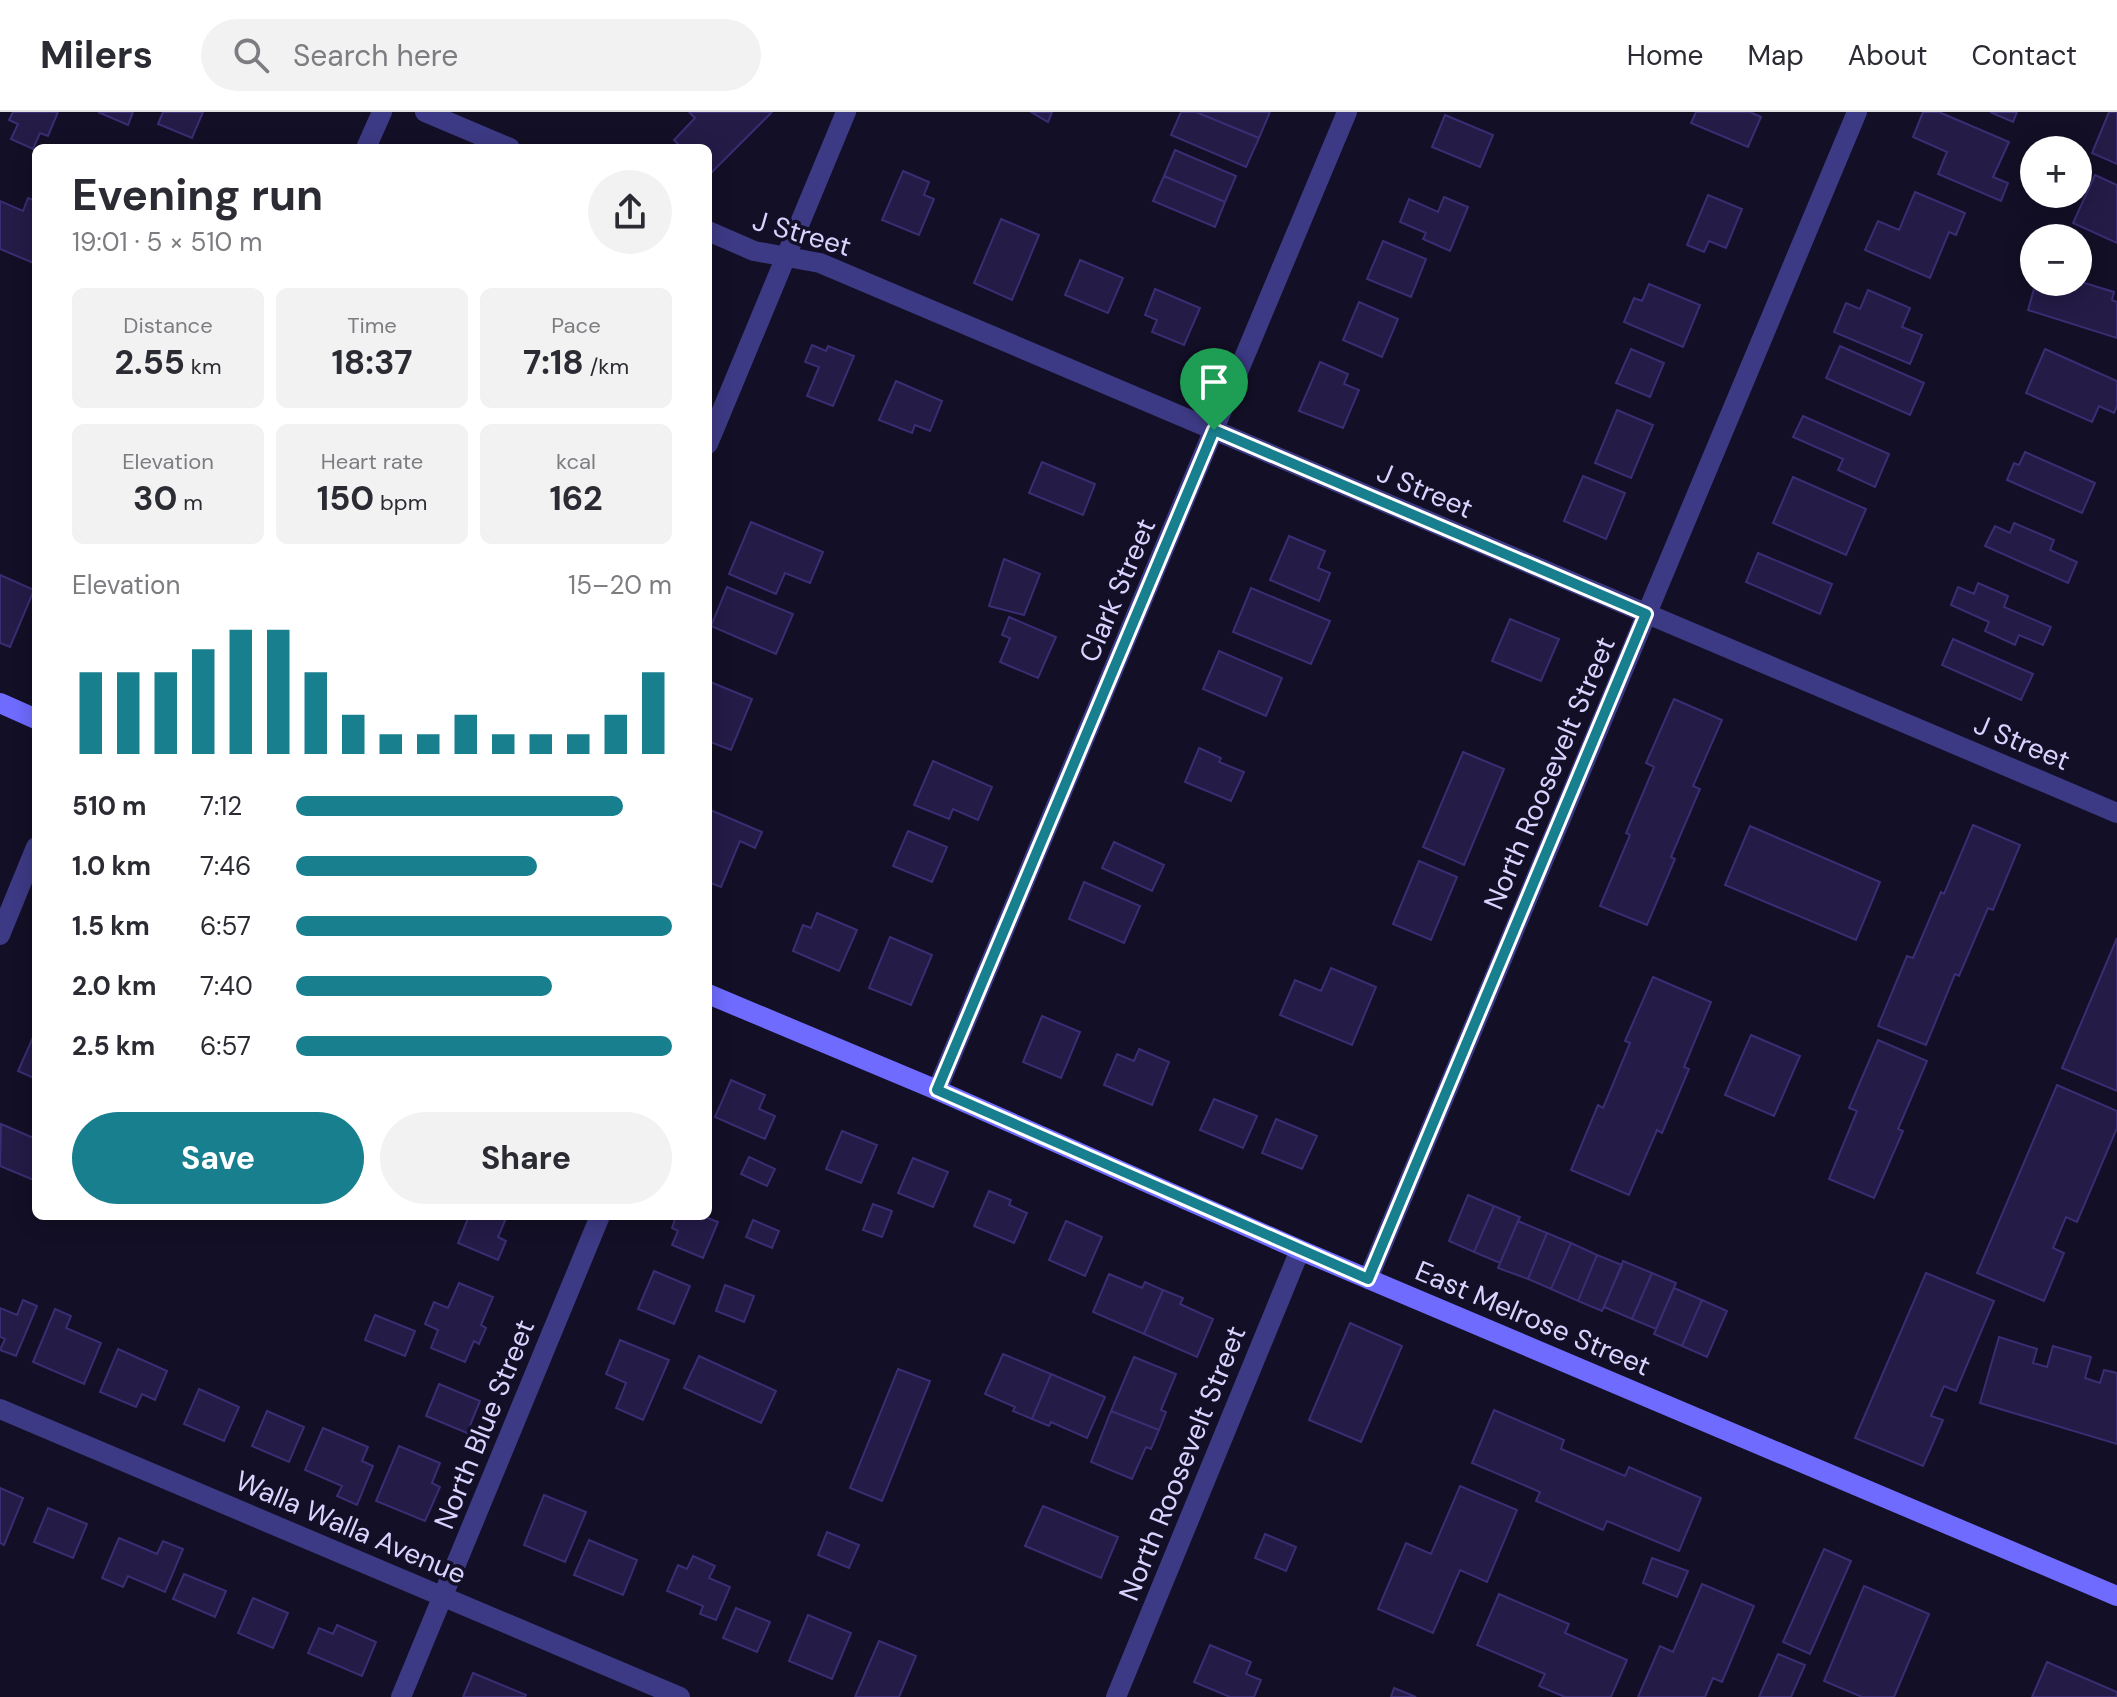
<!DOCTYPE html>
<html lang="en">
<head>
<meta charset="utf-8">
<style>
  :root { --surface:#fff; --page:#f2f2f3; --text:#2b2b33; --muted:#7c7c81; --line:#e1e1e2; --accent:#187f8f }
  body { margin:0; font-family:"DM Sans",sans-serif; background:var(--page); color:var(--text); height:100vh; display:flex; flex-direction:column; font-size:30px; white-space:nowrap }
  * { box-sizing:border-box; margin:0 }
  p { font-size:26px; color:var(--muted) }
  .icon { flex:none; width:44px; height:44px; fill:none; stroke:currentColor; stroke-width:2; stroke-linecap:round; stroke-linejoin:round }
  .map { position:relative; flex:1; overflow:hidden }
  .details { position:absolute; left:32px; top:32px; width:680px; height:1076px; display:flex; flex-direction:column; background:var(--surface); border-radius:12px; box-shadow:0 4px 20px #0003 }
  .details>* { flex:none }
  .fabs { position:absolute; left:2020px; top:24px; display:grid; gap:16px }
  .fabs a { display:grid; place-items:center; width:72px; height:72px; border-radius:50%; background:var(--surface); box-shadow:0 4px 20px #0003; font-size:40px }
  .pin { position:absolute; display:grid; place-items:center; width:68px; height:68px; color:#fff; margin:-82px -34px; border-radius:50% 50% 50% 0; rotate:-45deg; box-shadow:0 0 8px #0007 }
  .pin .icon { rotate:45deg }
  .round { display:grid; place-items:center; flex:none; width:84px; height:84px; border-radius:42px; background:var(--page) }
  .headline { display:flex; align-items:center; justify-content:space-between; height:136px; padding:0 40px }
  h1 { font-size:44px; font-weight:700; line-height:60px }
  .figures { display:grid; grid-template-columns:repeat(3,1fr); gap:12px; height:136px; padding:8px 40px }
  .figures div { display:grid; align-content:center; border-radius:12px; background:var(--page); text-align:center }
  .figures b { font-size:34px; font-weight:700 }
  .figures small { font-size:22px; font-weight:400 }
  .figures p { font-size:22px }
  .chart { height:224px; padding:16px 40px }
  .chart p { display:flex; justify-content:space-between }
  .chart svg { width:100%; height:144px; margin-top:8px; stroke:var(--accent); stroke-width:6 }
  .action { display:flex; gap:16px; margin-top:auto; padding:16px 40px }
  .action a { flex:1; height:92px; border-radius:48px; background:var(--accent); color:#fff; font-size:32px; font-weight:700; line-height:92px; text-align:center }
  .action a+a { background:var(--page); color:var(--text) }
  ul { padding:0 40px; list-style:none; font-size:26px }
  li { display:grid; grid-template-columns:128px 96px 1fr; align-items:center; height:60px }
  li i { height:20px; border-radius:10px; background:var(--accent) }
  header { display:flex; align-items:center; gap:48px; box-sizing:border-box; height:112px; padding:0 40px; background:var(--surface); border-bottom:2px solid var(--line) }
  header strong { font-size:38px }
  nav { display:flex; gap:44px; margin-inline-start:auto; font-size:28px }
  .search { width:560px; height:72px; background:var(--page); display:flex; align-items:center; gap:20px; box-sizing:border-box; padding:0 28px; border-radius:44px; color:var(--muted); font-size:30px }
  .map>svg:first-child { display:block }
  .building { fill:#241b47; stroke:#3b2d73; stroke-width:2 }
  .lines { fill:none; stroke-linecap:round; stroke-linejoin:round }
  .minor { stroke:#3d3a85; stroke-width:20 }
  .tertiary { stroke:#3d3a85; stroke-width:20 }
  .secondary { stroke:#6f6bff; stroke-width:20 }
  .route-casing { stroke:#fff; stroke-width:16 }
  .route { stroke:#187f8f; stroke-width:10 }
  .labels { text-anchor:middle; stroke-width:7; stroke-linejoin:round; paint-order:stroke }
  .street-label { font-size:28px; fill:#d9d4ff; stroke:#130f26 }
</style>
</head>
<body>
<header>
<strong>Milers</strong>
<div class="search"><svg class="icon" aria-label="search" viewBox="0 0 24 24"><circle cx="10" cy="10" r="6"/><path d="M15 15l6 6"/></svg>Search here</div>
<nav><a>Home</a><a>Map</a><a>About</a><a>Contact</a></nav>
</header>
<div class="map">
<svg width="2117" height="1585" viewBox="0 0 2117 1585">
  <rect width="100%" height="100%" fill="#130f26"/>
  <path class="building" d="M13 0H58L48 24 40 21 33 37 11 27 18 12 9 8Z
    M98 0H133L128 13Z
    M163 0H203L192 26 158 12Z
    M689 0H772L709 63 708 36H682L674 28 695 6Z
    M1031 0H1052L1048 10Z
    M1181 0H1196L1259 26 1246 55 1171 23Z
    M1196 0H1270L1259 26Z
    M1696 0H1750L1761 5 1748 35 1691 11Z
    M1923 0H1939L2009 30 1993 65 2008 71 2001 89 1938 62 1947 40 1913 25Z
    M1990 0H2017L2013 10Z
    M2109 0H2117V52L2092 41Z
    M1445 3 1493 23 1480 55 1432 35Z
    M1175 38 1236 64 1225 90 1164 64Z
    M903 59 929 70 924 83 934 87 919 123 882 108Z
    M2095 63 2117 73V131L2073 111Z
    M1164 64 1225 90 1215 115 1153 89Z
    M1915 80 1965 101 1956 123 1949 120 1930 166 1865 138 1878 109 1899 118Z
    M1708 83 1742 97 1726 136 1709 129 1704 140 1687 133Z
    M1444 85 1468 95 1450 139 1423 127 1426 121 1400 110 1409 87 1438 100Z
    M28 86 36 89V152L0 137V89L23 99Z
    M1001 107 1039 123 1012 188 974 171Z
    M1383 129 1426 147 1411 185 1367 167Z
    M1080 148 1123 166 1108 201 1065 183Z
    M2078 169 2114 180 2112 188 2117 190V226L2028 198 2036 170Z
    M1649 172 1700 193 1683 235 1624 210 1634 186 1642 189Z
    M1155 177 1200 196 1184 233 1152 220 1157 208 1145 203Z
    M1868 178 1910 196 1902 215 1922 223 1910 252 1834 220 1846 191 1860 197Z
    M1359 190 1398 207 1382 245 1343 228Z
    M812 233 826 239 828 234 854 244 833 294 807 284 819 255 805 250Z
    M1840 234 1924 271 1910 303 1826 266Z
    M1631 237 1664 251 1650 285 1616 271Z
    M2045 237 2117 269V294L2114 301 2099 294 2092 310 2026 281Z
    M1320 250 1348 262 1344 272 1359 278 1343 316 1299 299Z
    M896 269 942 289 930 319 915 313 912 321 879 308Z
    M1617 298 1653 313 1631 366 1595 351Z
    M1803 304 1889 342 1875 375 1838 358 1843 347 1793 325Z
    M2025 340 2095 371 2082 401 2007 368 2014 351 2019 353Z
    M1042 350 1095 372 1083 403 1029 381Z
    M1583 364 1625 381 1606 427 1564 409Z
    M1793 365 1866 397 1846 443 1773 411Z
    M751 410 823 440 810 471 785 461 776 482 729 462Z
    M2014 411 2054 428 2050 438 2077 450 2068 471 1985 434 1995 414 2010 421Z
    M1289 424 1325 439 1318 456 1330 461 1319 489 1270 468Z
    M1758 441 1832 472 1820 502 1746 470Z
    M1004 447 1040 462 1024 503 989 494Z
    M0 463 34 478 10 535 0 531Z
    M1978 471 2008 484 2004 495 2051 515 2043 533 2019 523 2015 533 1985 519 1989 510 1951 493 1958 475 1974 482Z
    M727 475 793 502 776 542 711 514Z
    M1251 476 1330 509 1311 552 1233 520Z
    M1009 505 1056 525 1038 566 1000 550 1010 526 1002 523Z
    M1510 507 1559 527 1541 569 1492 549Z
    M1953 527 2033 562 2021 588 1942 553Z
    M1219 539 1282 566 1266 604 1203 577Z
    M708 569 752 587 731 638 708 629Z
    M1674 587 1722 608 1693 674 1700 677 1671 745 1675 747 1647 813 1600 794 1630 723 1626 721 1654 655 1646 651Z
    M1199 636 1221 646 1219 650 1244 660 1231 689 1185 670Z
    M1463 640 1504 657 1464 753 1423 735Z
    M933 649 992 675 978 708 953 697 949 707 914 693Z
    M708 697 762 720 755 736 740 729 721 775 708 770Z
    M1973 713 2020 733 1993 798 1988 796 1959 864 1955 862 1926 933 1878 914 1907 844 1913 846 1941 780 1944 782Z
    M1750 714 1880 770 1856 828 1725 773Z
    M908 719 947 735 932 770 893 754Z
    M1114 730 1164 753 1152 779 1102 756Z
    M1419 749 1457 765 1431 828 1393 812Z
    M1084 770 1140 794 1124 831 1069 807Z
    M817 801 857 818 839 859 793 839 803 813 811 816Z
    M890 825 932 843 911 893 869 876Z
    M2117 826V979L2062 956Z
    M1331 856 1376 875 1352 933 1280 903 1295 868 1321 879Z
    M1653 865 1711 890 1684 955 1689 957 1662 1021 1657 1018 1629 1083 1571 1058 1598 993 1603 996 1630 931 1625 929Z
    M1042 904 1080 920 1061 966 1023 950Z
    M34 923 36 924V967L18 959Z
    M1751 923 1800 944 1774 1004 1725 983Z
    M1878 928 1927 949 1898 1017 1903 1019 1874 1086 1829 1067 1857 999 1849 996Z
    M1139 937 1169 950 1152 993 1104 973 1117 942 1134 949Z
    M731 968 765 983 759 997 775 1004 765 1027 715 1005Z
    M2057 973 2117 999V1016L2077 1110 2066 1105 2053 1136 2064 1141 2044 1189 1977 1161Z
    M1214 987 1257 1004 1243 1036 1200 1018Z
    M1276 1007 1317 1024 1302 1057 1262 1041Z
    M1 1012 36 1027V1069L0 1054Z
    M842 1019 877 1033 861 1071 826 1057Z
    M749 1045 775 1057 767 1074 741 1062Z
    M913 1046 948 1060 933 1095 898 1081Z
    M989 1079 1011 1088 1009 1093 1027 1101 1014 1131 974 1114Z
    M1468 1083 1494 1094 1474 1140 1449 1129Z
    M873 1092 892 1099 882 1125 863 1118Z
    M1494 1094 1520 1105 1500 1151 1474 1140Z
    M469 1104H507L498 1125 506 1129 498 1148 458 1131Z
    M676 1104H703L718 1110 703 1146 672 1133 678 1119 672 1116Z
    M753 1108 779 1119 772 1136 746 1125Z
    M1066 1109 1102 1125 1085 1164 1049 1148Z
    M1518 1109 1547 1121 1528 1167 1498 1156Z
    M1547 1121 1571 1131 1551 1177 1528 1167Z
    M1571 1131 1597 1143 1578 1189 1551 1177Z
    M1597 1143 1622 1153 1602 1199 1578 1189Z
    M1623 1149 1652 1161 1632 1207 1604 1195Z
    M654 1159 690 1174 674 1212 638 1197Z
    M1652 1161 1676 1171 1656 1217 1632 1207Z
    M1926 1161 1994 1189 1956 1279 1944 1274 1931 1304 1943 1308 1923 1354 1855 1326Z
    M1109 1162 1142 1176 1145 1170 1163 1178 1144 1222 1093 1200Z
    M459 1171 493 1185 481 1213 486 1216 479 1232 474 1229 465 1250 431 1236 438 1218 425 1212 434 1190 448 1196Z
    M725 1173 754 1184 744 1210 716 1199Z
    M1674 1176 1702 1188 1682 1234 1654 1222Z
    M1163 1178 1183 1186 1180 1192 1213 1207 1197 1245 1144 1222Z
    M23 1188 37 1194 16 1244 0 1238 5 1227 0 1225V1196L17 1203Z
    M1702 1188 1727 1199 1707 1245 1682 1234Z
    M55 1197 71 1204 66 1216 101 1231 84 1272 33 1250Z
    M375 1203 415 1219 405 1244 365 1228Z
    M1350 1211 1402 1234 1361 1330 1309 1308Z
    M1999 1225 2037 1237 2033 1251 2047 1255 2053 1234 2091 1245 2085 1266 2100 1271 2104 1258 2117 1261V1332L1980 1291Z
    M620 1228 669 1248 643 1308 616 1296 626 1271 606 1262Z
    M118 1237 167 1259 155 1288 142 1282 136 1295 100 1280Z
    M1003 1242 1051 1262 1032 1307 1013 1299 1015 1295 985 1282Z
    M699 1244 776 1279 761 1311 684 1276Z
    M1134 1245 1176 1262 1161 1298 1166 1300 1159 1318 1111 1299Z
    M898 1257 930 1269 882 1389 850 1376Z
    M1051 1262 1105 1285 1087 1326 1051 1310 1049 1314 1032 1307Z
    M439 1272 480 1289 467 1321 426 1304Z
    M199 1277 239 1295 224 1329 184 1312Z
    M1494 1298 1564 1328 1561 1337 1625 1364 1629 1355 1701 1386 1679 1439 1607 1409 1603 1418 1536 1389 1540 1380 1472 1351Z
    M267 1299 304 1315 289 1350 252 1334Z
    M1111 1299 1159 1318 1151 1337 1146 1335 1132 1367 1091 1350Z
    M323 1316 368 1335 362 1349 373 1354 357 1393 337 1384 342 1374 305 1358Z
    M399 1334 440 1351 432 1371 440 1375 425 1409 376 1389Z
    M1460 1374 1517 1398 1487 1470 1460 1458 1433 1521 1378 1497 1406 1431 1431 1442Z
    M0 1376 23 1386 4 1433 0 1431Z
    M544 1383 586 1400 565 1450 524 1433Z
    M1043 1394 1118 1425 1101 1466 1025 1434Z
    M48 1396 87 1412 73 1446 34 1430Z
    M827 1420 859 1433 849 1456 818 1443Z
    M1265 1422 1296 1435 1286 1459 1255 1446Z
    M119 1426 157 1442 163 1429 183 1437 165 1480 128 1464 123 1475 102 1466Z
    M589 1428 637 1448 623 1483 574 1463Z
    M1824 1437 1851 1449 1810 1542 1783 1530Z
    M693 1444 715 1454 709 1466 730 1475 716 1508 700 1502 703 1494 667 1479 678 1453 687 1457Z
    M1652 1446 1688 1459 1677 1485 1643 1471Z
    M184 1462 226 1479 215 1505 173 1487Z
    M1702 1472 1754 1494 1722 1570 1713 1566 1705 1585H1638L1660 1534 1673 1540Z
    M1864 1474 1929 1502 1894 1585H1862L1824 1569Z
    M1499 1482 1569 1512 1565 1521 1627 1548 1611 1585H1565L1539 1574 1545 1562 1477 1533Z
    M253 1486 288 1501 273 1536 238 1521Z
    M736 1496 770 1510 757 1540 723 1526Z
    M808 1503 851 1521 832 1567 789 1549Z
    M337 1513 376 1530 362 1564 308 1541 319 1516 333 1522Z
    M879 1529 916 1544 899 1585H855Z
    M1210 1533 1251 1550 1246 1562 1261 1568 1254 1585H1230L1194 1570Z
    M1778 1542 1805 1553 1791 1585H1759Z
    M2047 1550 2117 1580V1585H2032Z
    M473 1561 526 1583 525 1585H463Z
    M1394 1576 1416 1585H1391Z"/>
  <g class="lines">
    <path class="minor" d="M425 0 510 36
      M366 36 382 0
      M708 119 754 139 820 151 2117 701
      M708 332 846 0
      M0 823 36 735
      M937 978 1347 0
      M1368 1167 1857 0
      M0 1297 680 1585
      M401 1585 600 1104"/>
    <path class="tertiary" d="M1116 1585 1300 1138"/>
    <path class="secondary" d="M0 591 36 607
      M708 882 937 978 1300 1138 2117 1484"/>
  </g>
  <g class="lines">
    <g class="route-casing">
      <path id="route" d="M1214 318 1646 502 1368 1167 937 978Z"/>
    </g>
    <use href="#route" class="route"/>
  </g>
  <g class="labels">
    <g class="street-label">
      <text transform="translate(802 121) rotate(16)" y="10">J Street</text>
      <text transform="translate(1425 378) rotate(23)" y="10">J Street</text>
      <text transform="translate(1117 478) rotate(-67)" y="10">Clark Street</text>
      <text transform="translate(2022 630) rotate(23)" y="10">J Street</text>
      <text transform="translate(1549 661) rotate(-67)" y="10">North Roosevelt Street</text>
      <text transform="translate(1533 1206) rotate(23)" y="10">East Melrose Street</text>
      <text transform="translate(484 1312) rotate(-68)" y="10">North Blue Street</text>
      <text transform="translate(1182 1351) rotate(-68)" y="10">North Roosevelt Street</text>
      <text transform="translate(351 1415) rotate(23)" y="10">Walla Walla Avenue</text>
    </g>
  </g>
</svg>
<div class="fabs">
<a>+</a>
<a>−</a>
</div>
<div class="pin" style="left:1214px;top:318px;background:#1e9e55"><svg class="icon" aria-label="arrive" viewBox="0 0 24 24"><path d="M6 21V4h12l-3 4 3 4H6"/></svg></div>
<section class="details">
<div class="headline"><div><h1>Evening run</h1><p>19:01 · 5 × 510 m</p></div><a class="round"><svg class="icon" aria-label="share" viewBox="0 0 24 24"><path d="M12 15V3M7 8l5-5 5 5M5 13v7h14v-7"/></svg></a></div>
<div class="figures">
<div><p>Distance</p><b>2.55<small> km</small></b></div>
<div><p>Time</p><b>18:37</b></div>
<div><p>Pace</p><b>7:18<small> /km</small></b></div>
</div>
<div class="figures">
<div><p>Elevation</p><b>30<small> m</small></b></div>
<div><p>Heart rate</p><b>150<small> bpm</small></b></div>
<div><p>kcal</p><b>162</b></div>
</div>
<div class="chart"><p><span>Elevation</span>15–20 m</p>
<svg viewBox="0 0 160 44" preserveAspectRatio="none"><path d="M5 44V19M15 44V19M25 44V19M35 44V12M45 44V6M55 44V6M65 44V19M75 44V32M85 44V38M95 44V38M105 44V32M115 44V38M125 44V38M135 44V38M145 44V32M155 44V19"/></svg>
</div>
<ul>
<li><b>510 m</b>7:12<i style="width:87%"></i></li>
<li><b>1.0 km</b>7:46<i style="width:64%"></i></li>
<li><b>1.5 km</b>6:57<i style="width:100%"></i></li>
<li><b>2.0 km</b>7:40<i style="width:68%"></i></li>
<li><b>2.5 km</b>6:57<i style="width:100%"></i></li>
</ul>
<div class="action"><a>Save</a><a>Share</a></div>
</section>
</div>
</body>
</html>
